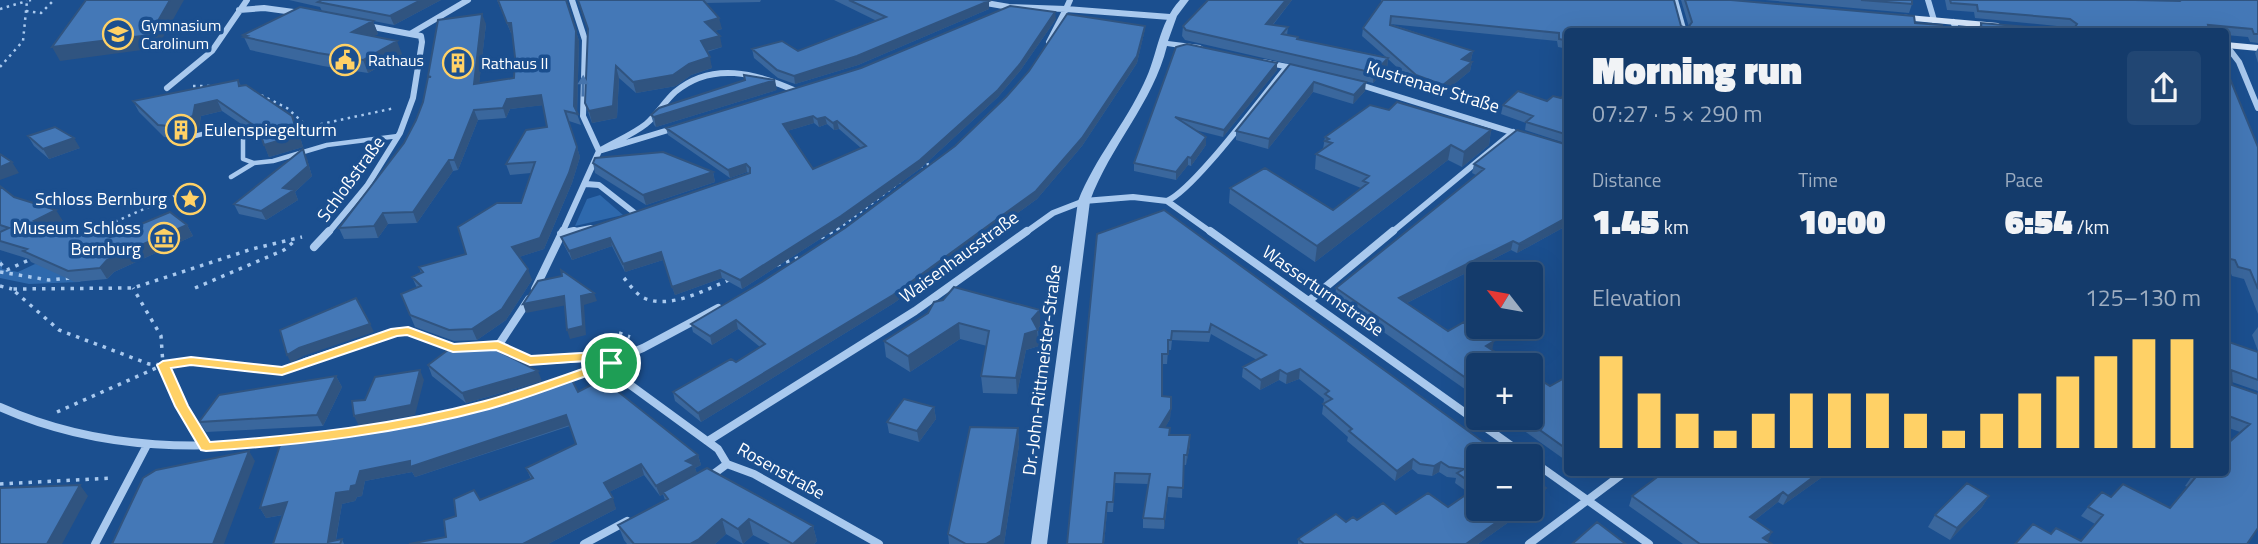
<!DOCTYPE html>
<html lang="en">
<head>
<meta charset="utf-8">
<style>
  :root { --surface:#143b6b; --page:#214673; --text:#f1f3f6; --muted:#9dadc1; --line:#33557e; --accent:#ffd166 }
  body { margin:0; font-family:"Titillium Web",sans-serif; background:var(--page); color:var(--text); height:100vh; display:flex; flex-direction:column; font-size:26px; white-space:nowrap }
  * { box-sizing:border-box; margin:0 }
  p { font-size:23px; color:var(--muted) }
  .icon { flex:none; width:38px; height:38px; fill:none; stroke:currentColor; stroke-width:2; stroke-linecap:round; stroke-linejoin:round }
  .map { position:relative; flex:1; overflow:hidden }
  .side { position:absolute; left:1564px; top:28px; width:665px; height:448px; display:flex; flex-direction:column; background:var(--surface); border-radius:7px; box-shadow:0 7px 28px #0002,0 0 0 2px var(--line) }
  .side>* { flex:none }
  .needle { width:46px; rotate:301deg }
  .buttons { position:absolute; left:1466px; top:262px; display:grid; gap:14px }
  .buttons a { display:grid; place-items:center; width:77px; height:77px; border-radius:7px; background:var(--surface); box-shadow:0 7px 28px #0002,0 0 0 2px var(--line); font-size:35px }
  .pin { position:absolute; display:grid; place-items:center; width:60px; height:60px; color:#fff; margin:-30px; border:4px solid #fff; border-radius:50%; box-shadow:0 2px 7px #0007 }
  .round { display:grid; place-items:center; flex:none; width:74px; height:74px; border-radius:7px; background:var(--page) }
  .summary { display:flex; align-items:center; justify-content:space-between; height:119px; padding:0 28px }
  h1 { font-size:38px; font-weight:800; line-height:52px }
  .metrics { display:grid; grid-template-columns:repeat(3,1fr); gap:10px; height:119px; padding:7px 28px }
  .metrics div { display:grid; align-content:center }
  .metrics b { font-size:35px; font-weight:800 }
  .metrics small { font-size:19px; font-weight:400 }
  .metrics p { font-size:19px }
  .chart { height:196px; padding:14px 28px }
  .chart p { display:flex; justify-content:space-between }
  .chart svg { width:100%; height:126px; margin-top:7px; stroke:var(--accent); stroke-width:6 }
  .map>svg:first-child { display:block }
  .green { fill:#2e69ad }
  .lines { fill:none; stroke-linecap:round; stroke-linejoin:round }
  .path-far1 { stroke:#a9c9ee; stroke-width:2.5; stroke-dasharray:2.5 4.5; stroke-linecap:butt }
  .path { stroke:#a9c9ee; stroke-width:3.5; stroke-dasharray:3.5 6; stroke-linecap:butt }
  .service { stroke:#a9c9ee; stroke-width:4.5 }
  .minor-far1 { stroke:#a9c9ee; stroke-width:6 }
  .minor { stroke:#a9c9ee; stroke-width:8 }
  .tertiary { fill:#a9c9ee; fill-rule:evenodd }
  .secondary { fill:#d6e6fa; fill-rule:evenodd }
  .wall { fill:#3a679d; fill-rule:evenodd }
  .shaded-wall { fill:#305480 }
  .building { fill:#4478b7; stroke:#305480; stroke-width:2; fill-rule:evenodd }
  .oneway { fill:#4674ac }
  .route { fill:#ffd166; stroke:#fff; stroke-width:2; fill-rule:evenodd }
  .labels { text-anchor:middle; stroke-width:7; stroke-linejoin:round; paint-order:stroke }
  .far-poi-label { font-size:16px; fill:#fff; stroke:#1b4f8f; text-anchor:start }
  .street-label { font-size:18px; fill:#fff; stroke:#1b4f8f }
  .poi-label { font-size:18px; fill:#fff; stroke:#1b4f8f; text-anchor:end }
</style>
</head>
<body>
<div class="map">
<svg width="2258" height="544" viewBox="0 0 2258 544">
  <rect width="100%" height="100%" fill="#1b4f8f"/>
  <path class="green" d="M600 195 623 215 575 226 587 199Z
    M0 260 2 261V269L18 272 35 264 91 269 80 282 29 284 0 278Z"/>
  <g class="lines">
    <path class="path-far1" d="M0 9 27 1
      M26 11 41 13 54 0
      M0 67 23 41 27 1 31 0
      M193 86H210
      M261 95 287 108 308 127 395 108
      M920 167 935 162
      M96 230 174 196
      M845 232 838 229 900 182
      M830 233 838 229"/>
    <path class="path" d="M821 238 833 231
      M0 263 7 270 31 259
      M777 265 803 256
      M0 272 49 280 70 278
      M624 278C630 285 636 294 644 298 670 310 707 289 731 279
      M0 286 12 289
      M195 288 284 250 297 239
      M619 333 630 337
      M163 365 191 361 268 371 295 368
      M57 412 163 365 161 336 133 288
      M196 430 163 365 149 364 59 330 12 289 133 288 252 249 302 237
      M0 484 113 478"/>
    <path class="service" d="M179 141C201 134 221 126 243 136V159L254 163
      M231 177 254 163 273 161 327 145 398 136"/>
    <path class="minor-far1" d="M969 0 1009 7 1066 9 1049 42
      M1070 0 1066 9 1170 17
      M1675 0 1684 32
      M1928 0 1934 20
      M239 10 264 8 301 13
      M1953 22 1958 32
      M368 26 410 34
      M2226 45 2239 62 2258 108
      M167 88 212 51 247 0
      M675 128 599 151C614 142 632 135 646 124 657 115 664 102 675 92 712 61 756 73 796 91
      M586 184 599 185 636 214
      M1167 201C1195 189 1263 95 1287 67
      M328 233 367 186 400 133 413 98 422 42 421 36 410 34 468 0
      M562 233 599 151 583 116 585 40 572 0
      M565 233 591 228
      M1025 233 1053 213 1084 201 1133 197 1167 201 1212 233
      M1391 233 1513 132"/>
    <path class="minor" d="M1210 231 1527 457
      M561 234 574 231
      M314 247 329 231
      M535 289 563 231
      M529 299 498 346 530 361 605 357 618 376 718 449 727 464 754 474 879 544
      M1310 300 1393 231
      M305 362 395 332 408 331 453 348 459 347
      M564 380 643 348 718 308
      M0 407C103 453 205 450 315 438
      M708 441 915 311 1027 231
      M1531 460 1649 544
      M708 478 727 464
      M95 544 146 447
      M584 544 627 521
      M1529 544 1625 472"/>
    <path class="tertiary" d="M1180 0H1189L1177 16 1168 41 1200 45 1205 48 1200 51 1167 46C1153 103 1110 146 1090 201L1047 544H1031L1078 201C1095 158 1125 124 1144 83 1158 55 1158 24 1180 0Z
      M1263 59 1303 67 1308 70 1303 73 1260 64 1258 62Z
      M1351 79 1532 135 1533 137 1532 139H1524L1348 84V80Z"/>
    <path class="secondary" d="M1897 14 1998 23 2003 26 1998 29 1893 19V15Z
      M2226 42 2258 45V51L2226 48Z"/>
  </g>
  <path class="wall" d="M289 0H441L394 25 322 11 320 7Z
    M497 0H566L579 41 577 114 581 125 569 121 580 157 572 183 544 249 519 257 532 280 506 320 477 340 454 341 415 327 401 294 417 288 412 277 421 273 419 267 466 254 521 203 531 173 510 175 506 164 547 127 543 105 510 109 506 118 478 120 458 170 453 171 417 223 388 224 378 238 344 239 339 228 404 143 486 24 479 83 514 78 515 57 512 33H511Z
    M578 0H761L760 2 706 3 722 29 714 31 722 47 707 52 712 68 691 75 676 86 636 93 619 78 617 118 592 123 585 103 588 30Z
    M834 0H981L989 9 858 65 795 84 778 78 754 58 752 49 798 51 877 21Z
    M1208 0H1292L1273 25 1288 27 1287 35 1298 37V39L1386 57 1362 36 1363 28 1381 3V0H1674L1681 26 1687 29 1689 27 1681 0H1731L1914 16 1915 23 1942 25 1943 32H1568V49L1558 47 1557 41 1390 24 1473 51 1471 60 1469 61 1472 62 1470 71 1442 94 1415 84 1388 59 1387 68 1373 83 1185 40 1182 36 1183 26Z
    M1765 0H1912V4L1909 13Z
    M1945 0 2169 1V0H2258V43L2250 42 2248 37 2226 35V32H1977L1981 23 2029 27H2067L1975 18 1974 12 1947 10Z
    M1056 19 1020 71 998 97 921 168 842 225 742 289 722 278 675 295 663 260 625 272 612 246 572 260 564 245 561 237 749 174 747 172 730 178 668 135 666 128ZM814 123 819 127 827 124 834 130 839 129 861 148 813 169 787 131Z
    M373 21 378 34 373 36 402 54 368 73 323 66 250 50 243 35Z
    M1145 26 1144 33 1137 63 1082 146 1037 199 894 303 701 422 675 401 673 392 736 362 760 347 738 329 712 345 693 332 691 324 762 282 845 228Z
    M1176 47 1277 63V70L1223 137 1195 130 1206 137V145L1191 166 1188 165 1176 180 1134 171V163Z
    M2258 48V63L2255 53Z
    M1290 64 1365 91 1353 104 1313 92 1268 149 1236 140V131Z
    M2226 69 2258 147V314L2244 279 2232 276 2229 269H2226Z
    M238 80 241 86 297 127 303 147 269 157 262 138 222 111 201 116 199 128 175 138 164 137 139 112 133 101Z
    M1568 89V144L1525 130 1526 123 1501 114 1503 105 1547 101 1561 98Z
    M777 90 656 127 654 125 651 115Z
    M1389 110 1491 130 1489 145 1462 167 1448 160 1315 262 1229 203 1230 188 1333 210 1361 188 1315 169 1316 154 1323 149 1325 137Z
    M28 136 80 148 49 159 34 146Z
    M1568 145V225L1517 253 1511 250 1407 303 1479 366V399L1335 298 1336 288 1476 175 1472 173 1474 164Z
    M307 159 312 176 295 192 298 200 266 220 239 214 234 204Z
    M593 163 713 172 715 182 646 205 595 173Z
    M0 186 14 197 63 221 53 226 82 234 110 237 187 225 193 236 114 272 107 279 75 282 31 262 29 259 0 250Z
    M1097 234 1504 457 1479 509H1527L1478 544H1298V539L1346 522 1448 507 1469 493 1455 483 1456 478 1447 477 1439 472 1432 476 1418 474 1412 469 1395 481 1347 441 1348 437 1322 414 1324 399 1299 379 1286 384 1279 380 1260 390 1242 377 1243 367 1257 360 1211 334 1209 342 1172 340 1171 350H1168L1167 364H1162V396L1171 397 1170 419 1165 427 1169 435H1190V445L1186 465H1183L1182 498 1168 497 1164 529 1143 528V518L1148 484 1115 483 1113 512H1107L1104 544H1067Z
    M1040 310V326L1038 329 1039 346 1026 350 1017 394 983 393 981 376 987 346 960 339 910 372 886 357 884 341 928 313Z
    M2258 327V351L2252 335Z
    M2226 341 2258 352V391L2232 382V385L2258 394 2247 544H2015L2051 534 2081 541 2095 524 2081 516 2088 507 2111 497 2170 508 2188 487 2185 486 2192 476 2240 432 2226 427Z
    M428 365 542 381 466 403 432 376Z
    M569 374 578 392 599 381 616 390 698 455 701 465 695 468 697 474 707 468 813 526 817 541 814 544H770L753 535 743 544 726 534 715 544H627L624 540 618 525 665 500 663 494 660 496 644 475 609 492 616 509 548 544H409L446 537 444 520 456 516 454 499 474 490 480 500 531 479 526 468 576 444 570 426 415 477 412 472 365 481 362 496 357 497 355 501 342 504 336 540 342 539 344 544H273L283 515 266 518 260 508 280 445 475 405V403Z
    M336 376 342 387 323 426 206 432 199 422Z
    M1568 376V462L1506 418H1531L1550 386Z
    M934 407 936 419 919 442 889 433 887 422Z
    M1018 428 1019 445 1004 544H949L948 534Z
    M1821 478 1783 505 1778 502 1755 520 1768 541 1772 544H1683L1629 506 1632 496Z
    M1989 496 1982 507 1950 540 1928 527 1935 515Z"/>
  <path class="shaded-wall" d="M170 0H184L157 48 60 61 52 47Z
    M421 0H441L394 25 390 16Z
    M1286 0H1292L1266 33V24Z
    M989 1V9L858 65 795 84 794 76Z
    M1055 12 1056 19 1020 71 998 97 921 168 842 225 742 289 740 280Z
    M482 14 486 24 478 94 474 84Z
    M719 18 722 29 707 33 705 22Z
    M373 21 378 34 357 45 352 32Z
    M507 23H511L514 33H511Z
    M1145 26 1144 33 1137 63 1082 146 1037 199 894 303 701 422 698 413Z
    M576 31 579 41 577 116 574 106Z
    M720 36 722 47 703 52 701 41Z
    M397 41 402 54 368 73 363 60Z
    M1473 51 1471 60 1461 68 1462 59Z
    M710 57 712 68 691 75 676 86 636 93 633 82Z
    M1388 58 1387 68 1373 83 1374 73Z
    M1472 62 1470 71 1442 94 1443 85Z
    M1277 63V70L1223 137 1224 130Z
    M616 66 619 78 617 118 592 123 589 111Z
    M775 80 777 90 656 127 654 117Z
    M1314 82 1313 92 1268 149 1269 139Z
    M1366 82 1365 91 1353 104 1354 95Z
    M541 95 545 105 510 109 506 118 503 108 507 99Z
    M217 100 222 111 201 116 199 128 175 138 169 126 195 105Z
    M474 110 478 120 458 170 454 160Z
    M292 116 297 127 303 147 269 157 264 145Z
    M813 116 814 123 784 132 783 124Z
    M825 117 827 124 819 127 817 119Z
    M837 121 839 129 834 130 833 123Z
    M1491 130 1489 145 1462 167 1464 152Z
    M1206 137V145L1191 166V158Z
    M74 138 80 148 49 159 43 149Z
    M1451 145 1448 160 1315 262 1317 246Z
    M577 147 580 157 572 183 544 249 516 258 512 247Z
    M303 149 307 159 312 176 295 192 298 200 266 220 261 211 283 188Z
    M1188 157V165L1176 180V172Z
    M449 160 453 171 417 223 413 212Z
    M12 162 19 173 0 180V167Z
    M746 164 747 172 730 178 728 170Z
    M713 172 715 182 646 205 643 195Z
    M56 210 63 221 41 232 34 221Z
    M383 213 388 224 378 238 374 226Z
    M1568 217V225L1517 253 1519 244Z
    M187 225 193 236 114 272 107 279 100 268 107 260Z
    M610 238 612 246 572 260 569 251Z
    M1513 241 1511 250 1397 308 1399 298Z
    M661 252 663 260 625 272 623 264Z
    M528 269 532 280 506 320 477 340 472 329Z
    M720 270 722 278 675 295 672 287Z
    M594 293 597 301 584 305 586 335 570 339 567 330 581 296Z
    M564 296 567 305 526 313 523 304Z
    M1040 310V326L1037 330 1039 346 1026 350 1017 394 1016 378 1025 334 1032 319Z
    M736 320 738 329 712 345 710 336Z
    M959 323 960 339 910 372 908 356Z
    M370 324 374 332 303 356 291 363 287 355 299 348Z
    M1494 341 1492 351 1486 346Z
    M1300 369 1299 379 1286 384 1287 374Z
    M420 370 424 380 415 415 359 426 354 416Z
    M1280 370 1279 380 1260 390 1261 380Z
    M538 371 542 381 466 403 462 393Z
    M336 376 342 387 323 426 317 415Z
    M934 407 936 419 919 442 917 431Z
    M1171 409 1170 419 1160 437V427Z
    M566 415 570 425 415 477 412 472 365 481 362 496 357 497 355 501 342 504 335 544 328 542 336 493 351 486 360 471Z
    M1018 428 1019 445 1004 544H986Z
    M1190 435V445L1186 465 1187 455Z
    M249 451 255 461 224 544H213Z
    M698 455 701 465 695 468 698 476 660 496 656 486 686 461Z
    M1413 459 1412 469 1395 481 1397 471Z
    M1441 462 1439 472 1432 476 1434 466Z
    M641 464 644 475 607 493 604 483Z
    M1820 472H1824L1821 478 1783 505 1788 496Z
    M80 485 88 496 62 544H47Z
    M1168 487V497L1164 529V519Z
    M1546 488 1543 498 1531 506V498Z
    M1783 492 1778 502 1746 527 1750 517Z
    M1989 496 1982 507 1950 540 1957 528Z
    M613 498 616 509 548 544H523Z
    M287 502 293 513 266 518 260 508Z
    M1515 509H1527L1478 544H1466Z
    M722 519 726 534 715 544H690Z
    M749 519 753 535 743 544 738 529Z
    M813 526 817 541 814 544H793Z
    M1772 532 1768 541 1763 538Z"/>
  <path class="building" d="M86 0H170L150 35 52 47Z
    M322 0H421L390 16 318 2Z
    M498 0H566L576 31 574 106 578 114 565 111 577 147 569 173 540 238 512 247 528 269 502 309 472 329 449 330 410 315 401 294 421 286 412 277 423 272 419 267 466 254 458 227 497 203H521L535 162 506 164 526 130 547 127 541 95 507 99 503 108 474 110 454 160H449L413 212 383 213 374 226 339 228 404 143 416 120 423 102 428 77H431L428 76 438 20 482 14 474 84 514 78 515 57 511 23H507Z
    M578 0H703L719 18 705 22 720 36 701 41 710 57 689 64 673 75 633 82 616 66 613 106 589 111 585 103 588 29Z
    M849 0H981L989 1 857 56 794 76 777 70 752 49 782 41 798 51 886 17Z
    M1208 0H1286L1266 24 1288 27 1282 34 1298 37 1297 39 1388 58 1374 73 1186 30 1183 26Z
    M1383 0H1674L1681 26 1687 29 1692 22 1685 0H1731L1914 16 1915 23 1942 25 1943 32H1568V41L1559 39V33L1391 16 1390 25 1473 51 1462 59 1472 62 1443 85 1416 75 1363 28Z
    M1861 0H1912V4Z
    M1950 0H2135L2179 1 2178 0H2258V34H2254L2252 29 2208 25 2210 32H1982L1981 23 2029 27H2075L2077 24 2070 19 1978 11 1977 5 1951 3Z
    M1010 6 1055 12 1020 64 998 90 920 160 841 216 740 280 720 270 672 287 661 252 623 264 610 238 569 251 561 237 750 173V168L746 164 728 170 666 128 861 68ZM813 116 817 119 825 117 833 123 837 121 866 146 813 169 783 124Z
    M300 7 373 21 352 32 397 41 363 60 318 53 244 37 247 36 243 35Z
    M1067 14 1145 26 1137 56 1082 138 1036 191 893 295 698 413 673 392 731 359 736 362 765 344 736 320 710 336 691 324 762 282 845 228 955 146 1006 97 1029 71Z
    M1187 44 1277 63 1224 130 1175 117 1206 137 1191 158 1188 157 1176 172 1134 163 1176 47Z
    M1290 64 1366 82 1354 95 1314 82 1269 139 1236 131Z
    M2226 69 2258 147V289L2250 270 2238 267 2235 260 2226 258Z
    M744 75 775 80 654 117 651 115 659 108 745 80Z
    M238 80 239 86 246 85 292 116 298 135 264 145 259 129 217 100 195 105 193 116 169 126 158 125 133 101Z
    M1568 89V135L1526 122 1533 116 1503 105 1518 91 1547 101 1553 96 1561 98Z
    M1397 102 1491 130 1464 152 1451 145 1317 246 1230 188 1265 168 1333 210 1368 183 1363 181 1369 176 1316 154 1332 143 1325 141 1329 139 1325 137 1370 105 1389 110Z
    M55 127 74 138 43 149 28 136Z
    M1517 130 1568 145V217L1519 244 1513 241 1399 298 1448 331 1464 322 1494 341 1486 346 1517 366H1479V387L1336 288 1484 169 1474 164Z
    M303 149 308 166 283 188 294 190 261 211 234 204Z
    M663 152 713 172 643 195 593 163 595 158Z
    M0 154 12 162 0 167Z
    M0 186 14 197 56 210 34 221 82 234 97 228 110 237 170 212 187 225 107 260 100 268 68 271 23 251 27 249 0 241V232L9 228 0 225Z
    M1164 210 1504 457H1479V509H1515L1466 544H1304L1298 539 1336 514 1346 522 1353 517 1357 520 1383 503 1396 514 1428 493 1448 507 1477 487 1457 473 1464 469 1449 467 1441 462 1434 466 1420 464 1413 459 1397 471 1349 431 1352 429 1323 404 1332 399 1325 394 1329 391 1300 369 1287 374 1280 370 1261 380 1243 367 1266 355 1211 324 1209 332 1172 331 1171 340H1168V354H1162V396L1171 397V409L1160 427 1170 428 1169 435H1190L1187 455H1184L1183 488 1168 487 1164 519 1143 518 1150 474 1115 473 1113 502H1107L1103 544H1067L1097 234Z
    M561 270 594 293 581 296 583 326 567 330 564 296 523 304 538 281 562 276Z
    M954 287 1040 310 1032 319 1038 330 1025 334 1016 378 981 376 989 331 959 323 908 356 884 341 928 313 934 302 943 300Z
    M356 298 370 324 299 348 287 355 280 330Z
    M2226 341 2258 352V380L2231 370 2232 385 2258 394V528L2247 544H2015L2033 524 2051 534 2056 528 2081 541 2103 515 2088 507 2102 492 2111 497 2123 484 2170 508 2195 478 2192 476 2197 472H2226V445L2250 424 2226 415Z
    M482 343 538 371 462 393 428 365 456 344Z
    M420 370 411 405 354 416 352 401 365 400 375 377Z
    M569 374 578 392 599 381 616 390 698 455 686 461 695 465 656 486 641 464 604 483 613 498 523 544H409L446 537 444 520 456 516 454 499 474 490 480 500 533 478 526 468 576 444 566 415 410 467V461L360 471 356 485 351 486 350 491 336 493 328 542 342 539 340 544H273L287 502 260 508 280 445 477 405 475 403Z
    M1531 374 1550 386 1568 376V450L1523 418H1531Z
    M336 376 317 415 199 422 219 395Z
    M904 399 934 407 917 431 887 422Z
    M970 427 1018 428 1001 535 986 544H966L948 534Z
    M249 451 213 544H112L143 478 156 470Z
    M707 468 813 526 793 544 749 519 738 529 722 519 699 539 690 544H634L618 525 668 499 663 492Z
    M1664 472H1820L1788 496 1783 492 1750 517 1772 532 1763 538 1772 544H1700L1632 496Z
    M1531 477 1546 488 1531 498Z
    M1967 483 1989 496 1957 528 1935 515Z
    M80 485 47 544H0V488Z
    M1597 522 1626 544H1572Z"/>
  <defs><path id="oneway-solid" d="M-6-.8H1V-3.2L6.5 0L1 3.2V.8H-6Z" transform="scale(1.75)"/></defs>
  <use class="oneway" href="#oneway-solid" transform="translate(583 86) rotate(-89)"/>
  <path class="route" d="M408 327 454 344 498 341 531 356 598 352 610 354 617 363 615 366C573 380 532 397 489 409 396 434 302 445 206 451L201 450 175 406 157 365 163 361 191 357 282 367 391 329ZM407 335 453 352 496 350 530 365 598 360 603 362C564 375 525 390 485 401 395 425 303 435 210 442L188 406 171 368 191 365 282 375 397 336Z"/>
  <defs>
    <g id="school-ring" transform="scale(1.575)"><circle r="9.5" fill="#1b4f8f" stroke="#ffd166" stroke-width="1.5"/><path d="M0-5L7-2L0 1L-7-2ZM-4 1L0 2.5L4 1V4Q0 6-4 4Z" fill="#ffd166"/></g>
    <g id="civic-ring" transform="scale(1.575)"><circle r="9.5" fill="#1b4f8f" stroke="#ffd166" stroke-width="1.5"/><path d="M-.6-6.5H3V-4.5H.6V-3L4-1V1h2V6H-6V1h2V-1L-.6-3ZM-1.2 2.5V6h2.4V2.5Z" fill="#ffd166"/></g>
    <g id="building-ring" transform="scale(1.575)"><circle r="9.5" fill="#1b4f8f" stroke="#ffd166" stroke-width="1.5"/><path d="M-4-6H4V6H1V3H-1V6H-4ZM-2.5-4.3h1.7v1.8h-1.7ZM.8-4.3h1.7v1.8H.8ZM-2.5-1h1.7V.8h-1.7ZM.8-1h1.7V.8H.8Z" fill="#ffd166"/></g>
    <g id="sight-ring" transform="scale(1.575)"><circle r="9.5" fill="#1b4f8f" stroke="#ffd166" stroke-width="1.5"/><path d="M0-6L1.8-2.2L6-1.7L2.9 1.2L3.7 5.4L0 3.3L-3.7 5.4L-2.9 1.2L-6-1.7L-1.8-2.2Z" fill="#ffd166"/></g>
    <g id="museum-ring" transform="scale(1.575)"><circle r="9.5" fill="#1b4f8f" stroke="#ffd166" stroke-width="1.5"/><path d="M0-6L6-3V-2H-6V-3ZM-5-1h2V3h-2ZM-1-1h2V3h-2ZM3-1h2V3H3ZM-6 4H6V6H-6Z" fill="#ffd166"/></g>
  </defs>
  <g fill-rule="evenodd">
    <use href="#school-ring" x="118" y="34"/>
    <use href="#civic-ring" x="345" y="60"/>
    <use href="#building-ring" x="458" y="63"/>
    <use href="#building-ring" x="181" y="130"/>
    <use href="#sight-ring" x="190" y="199"/>
    <use href="#museum-ring" x="164" y="238"/>
  </g>
  <g class="labels">
    <g class="far-poi-label">
      <text x="141" y="31">Gymnasium<tspan x="141" dy="18">Carolinum</tspan></text>
      <text x="368" y="66">Rathaus</text>
      <text x="481" y="69">Rathaus II</text>
    </g>
    <g class="street-label">
      <text transform="translate(1433 87) rotate(17)" y="6">Kustrenaer Straße</text>
      <text transform="translate(351 179) rotate(-54)" y="6">Schloßstraße</text>
      <text transform="translate(959 257) rotate(-36)" y="6">Waisenhausstraße</text>
      <text transform="translate(1323 291) rotate(35)" y="6">Wasserturmstraße</text>
      <text transform="translate(1042 370) rotate(-83)" y="6">Dr.-John-Rittmeister-Straße</text>
      <text transform="translate(781 471) rotate(29)" y="6">Rosenstraße</text>
    </g>
    <g class="poi-label">
      <text x="204" y="136" text-anchor="start">Eulenspiegelturm</text>
      <text x="167" y="205">Schloss Bernburg</text>
      <text x="141" y="234">Museum Schloss<tspan x="141" dy="21">Bernburg</tspan></text>
    </g>
  </g>
</svg>
<div class="buttons">
<a><svg class="needle" viewBox="-14 -14 28 28"><path d="M0-13l5 13h-10z" fill="#e53935"/><path d="M0 13l5-13h-10z" fill="#9dadc1"/></svg></a>
<a>+</a>
<a>−</a>
</div>
<div class="pin" style="left:611px;top:363px;background:#1e9e55"><svg class="icon" aria-label="arrive" viewBox="0 0 24 24"><path d="M6 21V4h12l-3 4 3 4H6"/></svg></div>
<section class="side">
<div class="summary"><div><h1>Morning run</h1><p>07:27 · 5 × 290 m</p></div><a class="round"><svg class="icon" aria-label="share" viewBox="0 0 24 24"><path d="M12 15V3M7 8l5-5 5 5M5 13v7h14v-7"/></svg></a></div>
<div class="metrics">
<div><p>Distance</p><b>1.45<small> km</small></b></div>
<div><p>Time</p><b>10:00</b></div>
<div><p>Pace</p><b>6:54<small> /km</small></b></div>
</div>
<div class="chart"><p><span>Elevation</span>125–130 m</p>
<svg viewBox="0 0 160 44" preserveAspectRatio="none"><path d="M5 44V12M15 44V25M25 44V32M35 44V38M45 44V32M55 44V25M65 44V25M75 44V25M85 44V32M95 44V38M105 44V32M115 44V25M125 44V19M135 44V12M145 44V6M155 44V6"/></svg>
</div>
</section>
</div>
</body>
</html>
